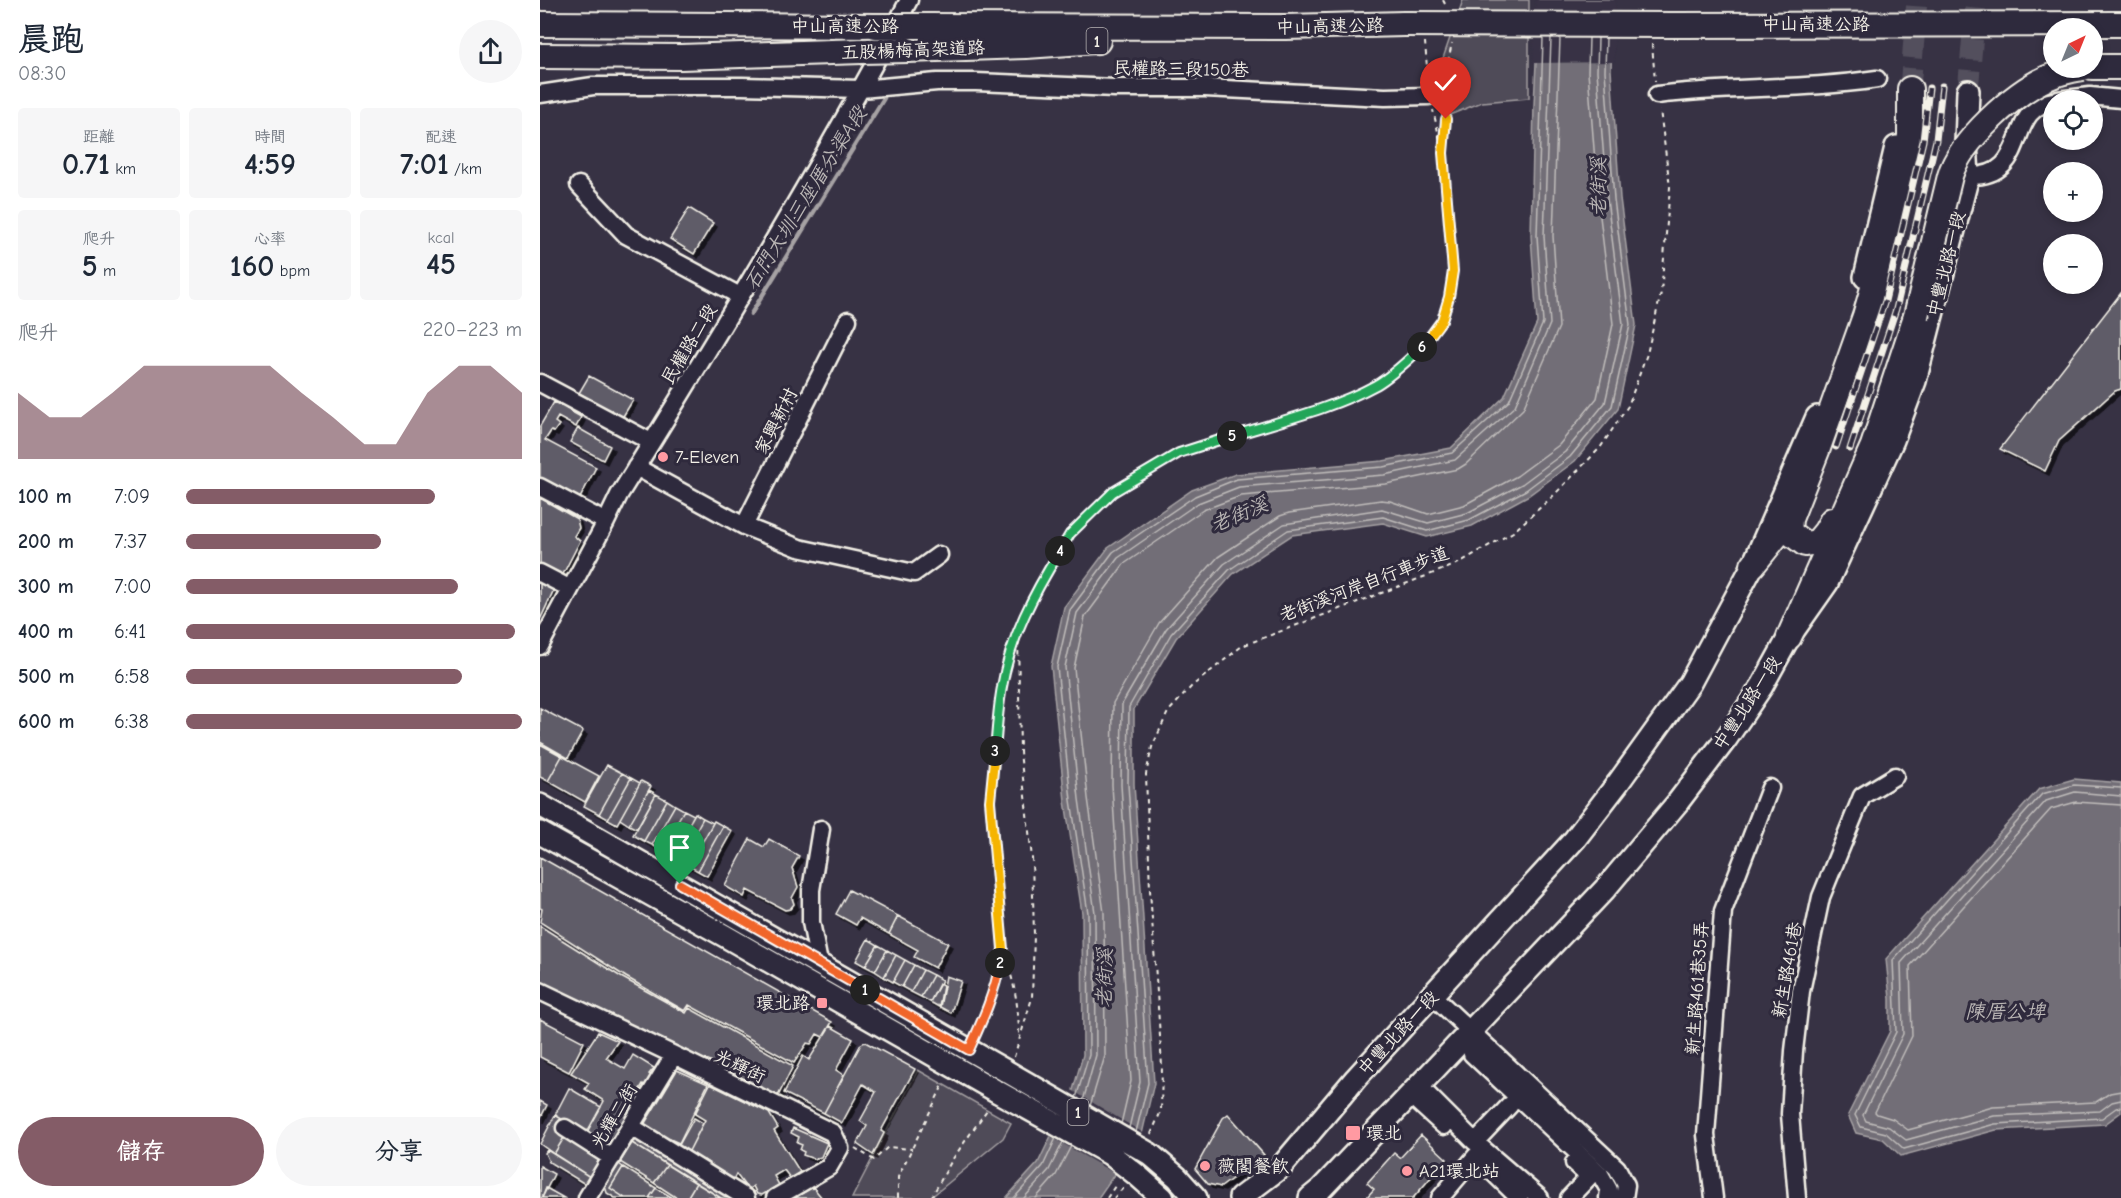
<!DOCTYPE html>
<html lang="zh-TW">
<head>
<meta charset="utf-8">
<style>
  :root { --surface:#fff; --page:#f6f6f7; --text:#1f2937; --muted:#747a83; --accent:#845c67 }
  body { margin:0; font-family:"Comic Neue","LXGW WenKai TC",sans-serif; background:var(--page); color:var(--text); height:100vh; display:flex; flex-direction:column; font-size:22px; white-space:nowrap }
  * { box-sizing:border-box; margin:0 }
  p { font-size:20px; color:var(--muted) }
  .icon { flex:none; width:33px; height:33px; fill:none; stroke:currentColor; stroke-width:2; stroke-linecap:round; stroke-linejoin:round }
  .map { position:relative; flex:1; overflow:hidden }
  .sheet { display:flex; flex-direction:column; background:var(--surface); width:540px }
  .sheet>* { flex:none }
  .needle { width:39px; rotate:43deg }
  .buttons { position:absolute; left:1503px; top:18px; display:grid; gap:12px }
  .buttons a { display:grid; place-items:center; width:60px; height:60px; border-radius:50%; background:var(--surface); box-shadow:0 3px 9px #0003; font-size:30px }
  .pin { position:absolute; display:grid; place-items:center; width:51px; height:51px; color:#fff; margin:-62px -26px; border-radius:50% 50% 50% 0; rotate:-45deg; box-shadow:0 0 6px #0007 }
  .pin .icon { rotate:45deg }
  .km { position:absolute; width:30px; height:30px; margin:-15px; border-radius:50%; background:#222; color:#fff; font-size:16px; line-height:30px; text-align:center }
  .round { display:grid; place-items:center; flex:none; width:63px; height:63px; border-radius:32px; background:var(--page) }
  .head { display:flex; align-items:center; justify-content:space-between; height:102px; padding:0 18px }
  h1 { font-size:33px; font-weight:800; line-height:45px }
  .figures { display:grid; grid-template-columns:repeat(3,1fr); gap:9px; height:102px; padding:6px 18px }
  .figures div { display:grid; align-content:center; border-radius:6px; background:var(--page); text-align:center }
  .figures b { font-size:30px; font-weight:800 }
  .figures small { font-size:16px; font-weight:400 }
  .figures p { font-size:16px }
  .chart { height:168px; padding:12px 18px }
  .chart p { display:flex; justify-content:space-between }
  .chart svg { width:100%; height:108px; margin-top:6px; fill:var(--accent); opacity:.7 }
  .action { display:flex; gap:12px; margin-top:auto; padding:12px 18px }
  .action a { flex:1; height:69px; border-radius:36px; background:var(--accent); color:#fff; font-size:24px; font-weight:800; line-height:69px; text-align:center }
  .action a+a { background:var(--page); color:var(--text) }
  ul { padding:0 18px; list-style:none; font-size:20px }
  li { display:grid; grid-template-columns:96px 72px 1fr; align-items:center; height:45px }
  li i { height:15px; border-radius:8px; background:var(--accent) }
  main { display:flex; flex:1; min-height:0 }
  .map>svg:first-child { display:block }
  .green { fill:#504b59; stroke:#a29ea0; stroke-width:1.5 }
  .water { fill:#726e77; stroke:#a6a2a4; stroke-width:1.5 }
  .pier { fill:#373244 }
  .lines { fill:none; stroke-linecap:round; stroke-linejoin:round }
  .shore { stroke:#c0bdbb; stroke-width:1.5 }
  .stream { stroke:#a6a2a4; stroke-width:4.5 }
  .building { fill:#5f5c67; stroke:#f4f1e8; stroke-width:1.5; filter:url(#shadow) }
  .major-tunnel { stroke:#534f5d; stroke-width:21; stroke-dasharray:21 10; stroke-linecap:butt }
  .minor-casing { stroke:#f4f1e8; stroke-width:21 }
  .major-casing { stroke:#f4f1e8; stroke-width:26 }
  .highway-casing { stroke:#f4f1e8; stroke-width:28 }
  .path { stroke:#f4f1e8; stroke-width:2; stroke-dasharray:4.5 4.5; stroke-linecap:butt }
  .minor { stroke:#2f2a3d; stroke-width:16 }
  .major { stroke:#2f2a3d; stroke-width:21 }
  .highway { stroke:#2f2a3d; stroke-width:24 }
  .rail-casing { stroke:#f4f1e8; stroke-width:7 }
  .rail { stroke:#2f2a3d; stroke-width:4.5; stroke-dasharray:14; stroke-linecap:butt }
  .major-bridge-casing { stroke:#f4f1e8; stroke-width:26; stroke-linecap:butt }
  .highway-bridge-casing { stroke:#f4f1e8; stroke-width:28; stroke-linecap:butt }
  .major-bridge { stroke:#2f2a3d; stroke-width:21 }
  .highway-bridge { stroke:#2f2a3d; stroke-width:24 }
  .split-1-casing { stroke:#fff; stroke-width:12 }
  .split-2-casing { stroke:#fff; stroke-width:12 }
  .split-3-casing { stroke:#fff; stroke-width:12 }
  .split-4-casing { stroke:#fff; stroke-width:12 }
  .split-5-casing { stroke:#fff; stroke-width:12 }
  .split-6-casing { stroke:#fff; stroke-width:12 }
  .split-7-casing { stroke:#fff; stroke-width:12 }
  .split-1 { stroke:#f0652b; stroke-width:8 }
  .split-2 { stroke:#f0652b; stroke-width:8 }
  .split-3 { stroke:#f5b400; stroke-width:8 }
  .split-4 { stroke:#22a559; stroke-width:8 }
  .split-5 { stroke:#22a559; stroke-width:8 }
  .split-6 { stroke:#22a559; stroke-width:8 }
  .split-7 { stroke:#f5b400; stroke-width:8 }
  .poi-dot { fill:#ff9aa2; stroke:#2f2a3d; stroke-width:2 }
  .labels { text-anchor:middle; stroke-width:6; stroke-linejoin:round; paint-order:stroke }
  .shield { fill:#2f2a3d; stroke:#b9b5b5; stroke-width:1.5 }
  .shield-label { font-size:16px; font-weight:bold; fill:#f4f1e8 }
  .street-label { font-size:18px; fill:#f4f1e8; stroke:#2f2a3d }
  .poi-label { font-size:18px; fill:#f4f1e8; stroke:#2f2a3d; text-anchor:start }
  .water-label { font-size:20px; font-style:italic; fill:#bab6b5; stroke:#2f2a3d }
</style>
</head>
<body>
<main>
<section class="sheet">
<div class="head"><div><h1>晨跑</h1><p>08:30</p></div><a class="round"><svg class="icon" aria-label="share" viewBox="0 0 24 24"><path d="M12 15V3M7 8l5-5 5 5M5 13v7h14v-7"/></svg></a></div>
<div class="figures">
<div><p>距離</p><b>0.71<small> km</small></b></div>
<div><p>時間</p><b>4:59</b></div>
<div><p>配速</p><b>7:01<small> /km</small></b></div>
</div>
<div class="figures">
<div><p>爬升</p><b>5<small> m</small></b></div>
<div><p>心率</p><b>160<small> bpm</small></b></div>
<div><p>kcal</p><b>45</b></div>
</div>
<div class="chart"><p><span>爬升</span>220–223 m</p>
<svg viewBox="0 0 160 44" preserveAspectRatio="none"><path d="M0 44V17L10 27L20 27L30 17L40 6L50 6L60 6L70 6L80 6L90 17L100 27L110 38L120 38L130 17L140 6L150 6L160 17V44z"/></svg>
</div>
<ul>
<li><b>100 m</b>7:09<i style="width:74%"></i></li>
<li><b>200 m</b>7:37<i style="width:58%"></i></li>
<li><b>300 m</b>7:00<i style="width:81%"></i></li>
<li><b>400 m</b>6:41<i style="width:98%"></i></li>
<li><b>500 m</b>6:58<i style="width:82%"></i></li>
<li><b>600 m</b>6:38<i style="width:100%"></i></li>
</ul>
<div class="action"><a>儲存</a><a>分享</a></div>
</section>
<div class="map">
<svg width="1581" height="1198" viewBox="0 0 1581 1198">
  <defs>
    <filter id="shadow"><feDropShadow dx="4" dy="4" stdDeviation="0" flood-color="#0009"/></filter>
  </defs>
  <rect width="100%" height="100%" fill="#373244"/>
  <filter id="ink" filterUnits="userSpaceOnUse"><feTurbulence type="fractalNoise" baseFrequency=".0167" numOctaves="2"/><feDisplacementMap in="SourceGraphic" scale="12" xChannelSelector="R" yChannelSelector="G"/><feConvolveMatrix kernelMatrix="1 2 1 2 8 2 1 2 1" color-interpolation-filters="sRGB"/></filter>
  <g filter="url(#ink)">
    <path class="green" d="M923 0H989V98L942 102 905 117 900 67Z
      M378 1070 471 1123 463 1138 390 1198H312Z"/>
    <path class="water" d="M999 0H1073L1071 70 1080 198 1096 325 1078 409 1035 461 989 495 932 526 887 537 843 523 752 535 693 574 636 638 594 709V784L614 1083 602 1134 558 1198H466L498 1163 533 1090 543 1055 542 913 525 801 511 666 524 607 568 548 652 490 696 474 843 461 911 448 964 397 997 323 991 236 994 105Z
      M1534 779 1581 783V1112L1565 1124 1456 1130 1361 1156 1343 1139 1316 1133 1308 1115 1350 1031V999L1346 959 1499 789Z"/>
    <path class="pier" d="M996 0H1076L1074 62 993 63Z
      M530 1089 605 1134 577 1175 508 1135Z"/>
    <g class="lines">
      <path class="shore" d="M1581 788 1534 785 1502 794 1353 960 1356 1032 1315 1115 1321 1127 1346 1133 1364 1149 1455 1124 1562 1118 1576 1108 1581 1107
        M1581 796 1535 792 1506 801 1361 963 1363 1034 1323 1115 1326 1121 1349 1127 1366 1140 1454 1116 1560 1111 1572 1102 1581 1100
        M1581 805 1536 802 1511 809 1370 966 1372 1036 1335 1112 1337 1114 1353 1119 1368 1130 1453 1107 1556 1102 1570 1093 1581 1091
        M536 1098 549 1055 548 913 531 800 517 667 530 610 573 552 655 496 697 479 843 467 912 453 969 401 1003 323 997 236 1003 38
        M543 1101 556 1055 555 913 539 799 525 667 537 613 578 558 658 503 699 487 844 475 915 460 975 406 1010 324 1004 236 1011 38
        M550 1106 565 1056 564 913 548 798 534 668 545 617 584 564 663 510 701 496 846 484 918 469 926 464 983 409 1019 327 1013 236 1020 38
        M581 1124 591 1081 572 785 573 703 619 623 678 557 740 516 749 513 841 500 850 501 888 514 924 505 977 476 1019 445 1057 398 1073 324 1058 200 1048 72 1049 38
        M589 1128 600 1082 581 785 582 704 626 629 684 564 744 524 842 509 888 523 927 513 982 484 1025 452 1065 403 1083 324 1067 199 1057 71 1058 38
        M596 1132 608 1083 588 784 589 707 631 634 689 570 748 530 843 517 887 531 929 520 986 490 1030 457 1072 406 1090 325 1074 199 1065 71 1066 38
        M474 1198 503 1166 516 1138
        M484 1198 509 1170 523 1142
        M496 1198 516 1175 531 1146"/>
      <path class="stream" d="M211 314 344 98"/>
    </g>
    <path class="building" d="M149 208 173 223 154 254 130 239Z
      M1581 293V389L1575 391 1519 441 1505 471 1460 449Z
      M49 376 93 400 82 418 39 393Z
      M14 402 41 417 36 427 18 417 15 422 19 425 14 432 11 431 5 440 56 467 38 502 0 481V426Z
      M38 428 70 446 63 460 30 442Z
      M0 498 37 519 39 528 34 536 40 541 20 580 0 569Z
      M0 579 15 587 0 620Z
      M0 708 43 731 28 758 0 742Z
      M0 744 22 756 8 781 0 777Z
      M22 756 59 776 45 802 8 781Z
      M67 765 82 773 59 814 44 806Z
      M82 773 91 778 68 819 59 814Z
      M91 778 100 783 77 824 68 819Z
      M101 781 111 786 89 825 80 819Z
      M109 790 116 794 97 829 89 825Z
      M116 794 127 800 104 841 93 835Z
      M127 800 135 805 112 845 104 841Z
      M135 805 144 810 121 850 112 845Z
      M144 810 154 815 131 856 121 850Z
      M155 813 163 818 139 861 131 856Z
      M163 818 173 823 149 866 139 861Z
      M174 821 183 826 158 871 149 866Z
      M183 826 192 831 167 876 158 871Z
      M210 839 224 847 229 839 259 856 252 868 258 887 252 898 254 904 250 909 245 910 207 890 204 897 185 886Z
      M0 857 292 1022 283 1037 277 1034 271 1044 267 1043 254 1063 149 1005 145 1011 86 977 0 922 2 909 0 908Z
      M309 890 358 916 349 934 320 918 316 925 296 914Z
      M358 916 408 943 395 968 374 957 378 950 349 934Z
      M0 926 81 977 146 1013 149 1008 253 1066 238 1096 0 983Z
      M328 939 338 945 325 966 316 961Z
      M338 945 347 950 335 971 325 966Z
      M347 950 356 955 344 977 335 971Z
      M356 955 365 960 353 982 344 977Z
      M365 960 374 965 362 987 353 982Z
      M374 965 383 970 371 992 362 987Z
      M383 970 393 975 381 997 371 992Z
      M393 975 402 980 390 1002 381 997Z
      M406 976 421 981 411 1013 400 1007Z
      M399 984 403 986 399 1007 390 1002Z
      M0 1019 44 1042 29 1072 0 1057Z
      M290 1026 313 1039 296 1070 304 1075 284 1113 244 1093 263 1056 269 1060Z
      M58 1032 78 1041 66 1058 85 1069 93 1055 114 1068 109 1074 112 1076 105 1086 103 1084 94 1099 97 1101 68 1147 46 1134 64 1101 45 1089 49 1083 31 1073Z
      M325 1042 375 1069 341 1131 344 1133 333 1155 317 1144 327 1126 320 1121 336 1092 323 1084 302 1123 284 1113 321 1044Z
      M137 1070 168 1084 139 1143 130 1139 129 1141 106 1127 105 1123Z
      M170 1084 229 1113 238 1128 234 1131 260 1172 250 1178 244 1170 234 1176 239 1185 222 1195 217 1194 213 1186 208 1190 196 1174 193 1180 164 1160 162 1162 148 1153 165 1120 155 1114Z
      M29 1088 61 1107 46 1134 15 1115Z
      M0 1101 7 1105 0 1119Z
      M688 1114 724 1155 681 1187 668 1184 655 1169 683 1118Z
      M15 1115 25 1121V1136L14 1154 0 1144Z
      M154 1118 163 1123 148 1153 138 1147Z
      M253 1128 287 1143 281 1157 274 1159 263 1155 264 1152 260 1150 262 1145 257 1143 259 1137 251 1133Z
      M881 1135 907 1159 873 1198H826L834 1189 827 1183 854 1153 860 1158Z
      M25 1136 61 1158 50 1177 14 1154Z
      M103 1139 195 1198H181L92 1143 94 1141Z
      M92 1143 127 1165 114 1183 80 1162Z
      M7 1150 50 1177 45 1184 9 1162 5 1153Z
      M79 1164 83 1167 70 1188 85 1198H75L67 1193 65 1186Z
      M127 1165 156 1183 147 1198H137L114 1183Z
      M0 1166 14 1174 2 1198H0Z
      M83 1167 116 1188 109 1198H85L70 1188Z
      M156 1183 181 1198H147Z
      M273 1187 282 1198H254Z
      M6 1188 24 1198H2Z
      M116 1188 133 1198H109Z"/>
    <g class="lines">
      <path class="major-tunnel" d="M1370 89 1377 0
        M1428 91 1436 0"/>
      <g class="minor-casing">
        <path id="minor" d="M0 94 53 86H202L321 89 397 82H436L575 88H665L845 97 889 96
          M1117 95C1190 86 1265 90 1337 79
          M1518 100 1550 96 1581 99
          M1428 176C1493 178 1463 108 1514 101
          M39 185 86 235 200 296
          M0 383 111 442
          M96 467 204 526 308 320
          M0 487 66 522
          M204 526 259 548 374 573 399 555
          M0 573 29 588
          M0 646 66 522 79 495C180 333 279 169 369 0
          M279 963 271 922V890L281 829
          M0 991 134 1055 293 1133 300 1148 289 1167 235 1198
          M893 996 1077 1168 1086 1185 1084 1198
          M930 1033 932 1054 1060 1174 1069 1190 1068 1198
          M880 1087 935 1142 1000 1198
          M871 1096 904 1126
          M92 1127 206 1198
          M25 1128 72 1158
          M935 1142 970 1105
          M940 1160 979 1198
          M47 1198 134 1055
          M900 1198 936 1156
          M1029 1198 1049 1177 1034 1163
          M1174 1198 1166 1135 1183 911 1230 788
          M1257 1198 1250 1114 1254 1051 1261 991 1281 897 1322 796 1355 776"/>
      </g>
      <g class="major-casing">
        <path id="major" d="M1325 277 1356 147
          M0 805 466 1071
          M0 833 185 936 458 1092
          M610 1154 637 1177 656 1198
          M597 1175 623 1198
          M700 1198 741 1167 816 1078 1035 839 1078 783 1150 683 1213 565 1277 417
          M770 1198 781 1189 1065 889 1138 802 1186 739 1222 686 1249 637 1287 583 1353 440 1375 381 1428 176 1426 143 1428 91"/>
      </g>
      <g class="highway-casing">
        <path id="highway" d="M0 24 336 26
          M1136 25 1581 24
          M380 26 746 27 864 24
          M367 50 486 46 558 41
          M0 56 141 57 322 51
          M1552 67H1581
          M1250 519 1249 532 1265 544 1277 542 1286 531 1292 520
          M1213 565 1250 519 1278 448 1325 316 1352 222 1370 136V89
          M1249 637 1333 446 1376 316"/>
      </g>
      <path class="path" d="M903 0 906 6
        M885 42 888 81
        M1112 44 1115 81
        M904 151 906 70 912 43
        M463 950C474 979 479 1007 479 1038
        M436 1034 457 978 463 949 450 801 462 685 477 631 502 581 530 534 573 492 639 453 788 406 836 385 861 367 882 347 902 320 909 296 913 271 903 153 893 110
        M474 1057 492 998 494 935 492 858 480 752 478 634
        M611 1134 621 1111 622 1066 610 890 606 774 612 747 628 712 652 686 702 646 915 565 973 532 1013 496 1060 448 1088 406 1107 354 1121 293 1130 187 1120 110
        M315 1148 334 1160 348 1147 372 1149
        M358 1198V1177L404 1083
        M391 1198 412 1160 449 1107
        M567 1198 577 1183
        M574 1198 584 1187"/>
      <use href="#minor" class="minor"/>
      <use href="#major" class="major"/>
      <use href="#highway" class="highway"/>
      <g class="rail-casing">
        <path id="rail" d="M1296 447 1345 301 1383 141 1389 88
          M1310 449 1356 309 1396 140 1402 86"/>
      </g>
      <use href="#rail" class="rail"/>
      <g class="major-bridge-casing">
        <path id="major-bridge" d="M466 1071 610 1154
          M458 1092 570 1154 597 1175"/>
      </g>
      <g class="highway-bridge-casing">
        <path id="highway-bridge" d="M864 24 1136 25
          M336 26H380
          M322 51 367 50
          M1376 316 1410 176C1420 141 1474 93 1507 78 1518 73 1531 70 1543 68"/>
      </g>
      <use href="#major-bridge" class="major-bridge"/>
      <use href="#highway-bridge" class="highway-bridge"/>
    </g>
  </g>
  <g class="lines" filter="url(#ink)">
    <g class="split-1-casing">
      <path id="split-1" d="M140 884 325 990"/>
    </g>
    <g class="split-2-casing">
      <path id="split-2" d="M325 990 429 1050C442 1021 455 993 460 963"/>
    </g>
    <g class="split-3-casing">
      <path id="split-3" d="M455 751 450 801 463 949 460 963"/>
    </g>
    <g class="split-4-casing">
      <path id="split-4" d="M455 751C457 730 458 708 462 687 470 638 494 593 520 551"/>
    </g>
    <g class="split-5-casing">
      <path id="split-5" d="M520 551 530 534 573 492 639 453 692 436"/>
    </g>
    <g class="split-6-casing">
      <path id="split-6" d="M692 436C740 421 792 409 836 385 853 375 868 360 882 347"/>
    </g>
    <g class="split-7-casing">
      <path id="split-7" d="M882 347 902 320 909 297 913 271 903 153 906 119"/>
    </g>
    <use href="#split-1" class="split-1"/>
    <use href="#split-2" class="split-2"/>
    <use href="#split-3" class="split-3"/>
    <use href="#split-4" class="split-4"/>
    <use href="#split-5" class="split-5"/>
    <use href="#split-6" class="split-6"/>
    <use href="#split-7" class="split-7"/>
  </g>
  <g class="poi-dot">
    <circle cx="123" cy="457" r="6"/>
    <rect x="276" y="997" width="12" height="12" rx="3"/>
    <rect x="805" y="1125" width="16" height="16" rx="3"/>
    <circle cx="665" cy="1166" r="6"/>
    <circle cx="867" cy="1171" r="6"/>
  </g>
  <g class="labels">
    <g class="shield">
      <rect x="546.5" y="28" width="21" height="26" rx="4.5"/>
      <rect x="527.5" y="1099" width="21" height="26" rx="4.5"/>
    </g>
    <g class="shield-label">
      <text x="557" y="47">1</text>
      <text x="538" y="1118">1</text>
    </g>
    <g class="street-label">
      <text x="1276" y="30">中山高速公路</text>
      <text x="305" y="32">中山高速公路</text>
      <text transform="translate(790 26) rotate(-1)" y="6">中山高速公路</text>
      <text transform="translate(373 50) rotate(-2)" y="6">五股楊梅高架道路</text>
      <text transform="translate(641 69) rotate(1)" y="6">民權路三段150巷</text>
      <text transform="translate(1406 264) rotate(-76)" y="6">中豐北路一段</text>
      <text transform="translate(149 344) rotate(-59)" y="6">民權路二段</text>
      <text transform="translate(236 421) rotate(-63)" y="6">家興新村</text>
      <text transform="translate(824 584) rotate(-21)" y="6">老街溪河岸自行車步道</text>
      <text transform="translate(1207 703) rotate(-57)" y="6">中豐北路一段</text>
      <text transform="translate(1247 970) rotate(-80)" y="6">新生路461巷</text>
      <text transform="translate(1157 988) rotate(-86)" y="6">新生路461巷35弄</text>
      <text transform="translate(858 1033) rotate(-47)" y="6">中豐北路一段</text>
      <text transform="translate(200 1066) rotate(26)" y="6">光輝街</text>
      <text transform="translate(74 1116) rotate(-59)" y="6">光輝二街</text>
    </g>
    <g class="poi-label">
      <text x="135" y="463">7-Eleven</text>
      <text x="270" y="1009" text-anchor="end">環北路</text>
      <text x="826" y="1139">環北</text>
      <text x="677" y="1172">薇閣餐飲</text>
      <text x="879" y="1177">A21環北站</text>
    </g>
    <g class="water-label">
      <text transform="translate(1058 187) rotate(-90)" y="7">老街溪</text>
      <text transform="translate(265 198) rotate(-58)" y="7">石門大圳三座厝分渠A段</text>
      <text transform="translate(699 514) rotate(-23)" y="7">老街溪</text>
      <text transform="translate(564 978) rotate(-89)" y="7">老街溪</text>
      <text x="1465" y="1018">陳厝公埤</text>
    </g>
  </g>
</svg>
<div class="buttons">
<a><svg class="needle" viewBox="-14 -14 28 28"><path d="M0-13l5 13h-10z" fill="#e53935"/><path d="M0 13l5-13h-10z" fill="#747a83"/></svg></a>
<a><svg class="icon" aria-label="locate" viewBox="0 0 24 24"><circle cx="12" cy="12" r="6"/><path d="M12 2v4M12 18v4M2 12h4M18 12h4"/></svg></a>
<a>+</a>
<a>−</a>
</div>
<div class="pin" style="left:140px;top:884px;background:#1e9e55"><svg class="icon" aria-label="arrive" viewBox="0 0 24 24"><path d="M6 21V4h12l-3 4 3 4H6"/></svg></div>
<div class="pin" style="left:906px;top:119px;background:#d93025"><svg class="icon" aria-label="check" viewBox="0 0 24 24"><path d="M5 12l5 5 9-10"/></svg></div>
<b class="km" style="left:325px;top:990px">1</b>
<b class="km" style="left:460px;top:963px">2</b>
<b class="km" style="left:455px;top:751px">3</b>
<b class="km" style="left:520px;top:551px">4</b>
<b class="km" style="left:692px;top:436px">5</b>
<b class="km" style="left:882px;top:347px">6</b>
</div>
</main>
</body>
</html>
